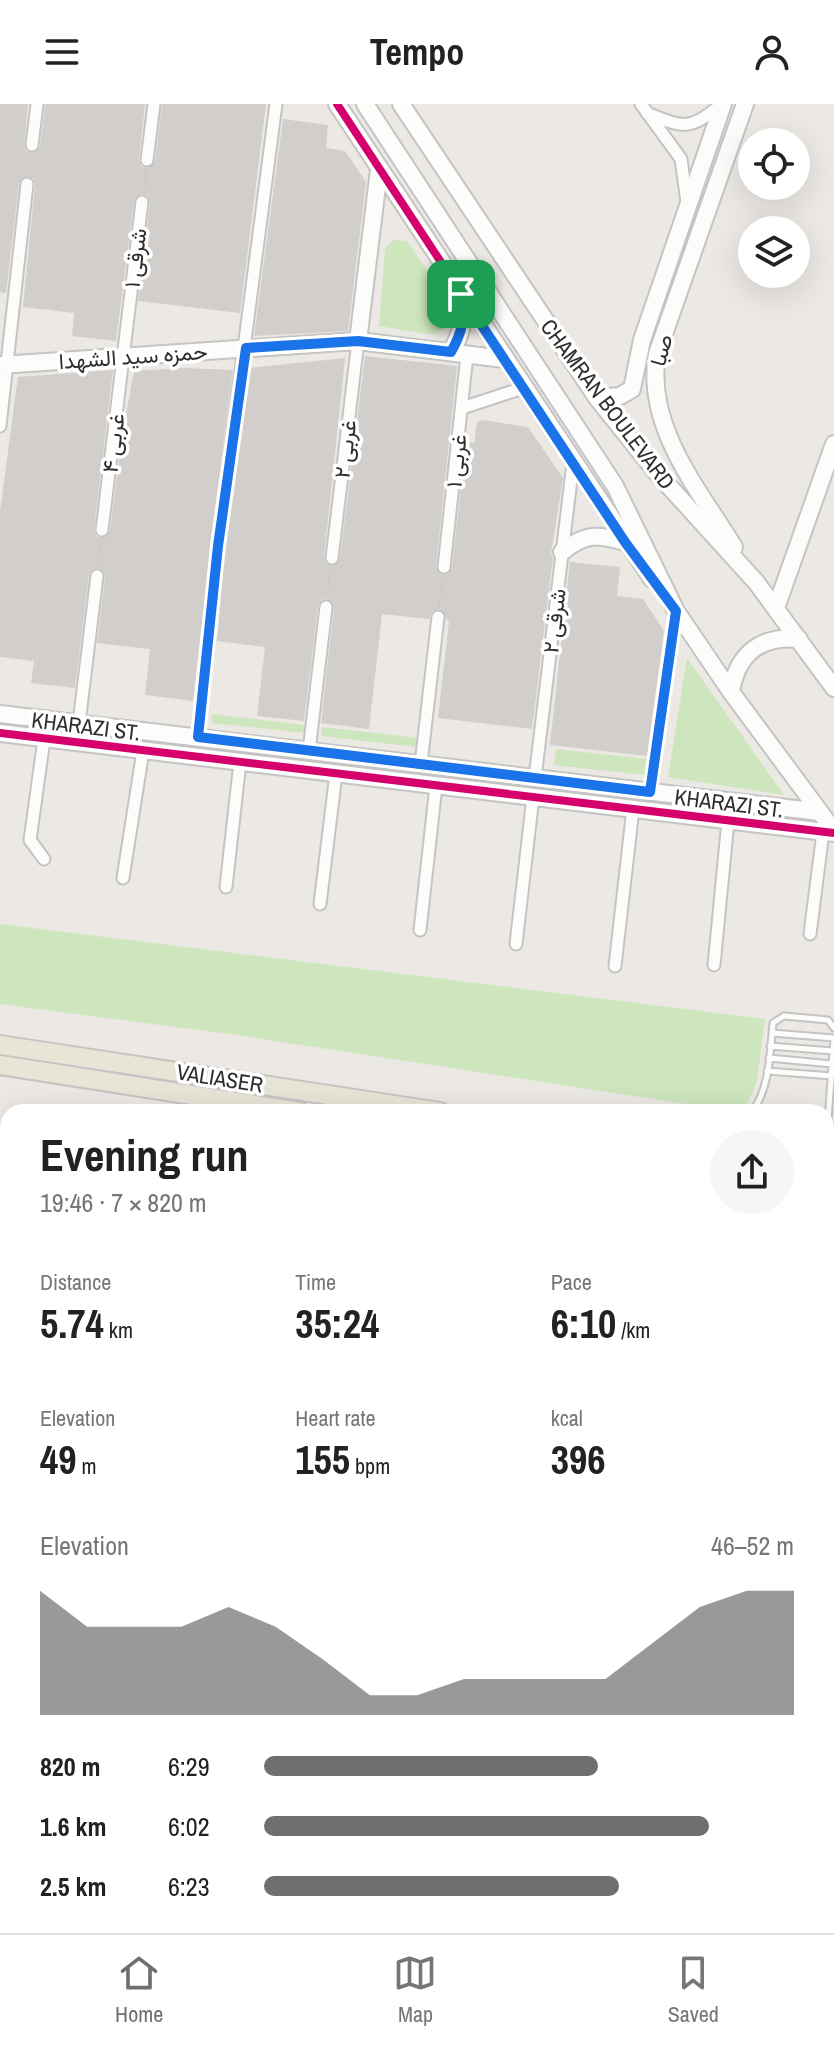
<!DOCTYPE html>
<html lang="en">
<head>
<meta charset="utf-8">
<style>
  :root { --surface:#fff; --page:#f6f6f6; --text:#222; --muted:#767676; --line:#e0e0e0; --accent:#706f6e }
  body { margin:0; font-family:"Archivo Narrow",Vazirmatn,sans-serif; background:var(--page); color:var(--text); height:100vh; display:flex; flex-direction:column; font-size:30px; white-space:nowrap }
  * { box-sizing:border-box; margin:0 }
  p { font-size:26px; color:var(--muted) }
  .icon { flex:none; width:44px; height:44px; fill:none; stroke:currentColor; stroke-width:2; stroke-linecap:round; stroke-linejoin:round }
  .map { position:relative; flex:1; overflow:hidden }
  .details { position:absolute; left:0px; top:1000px; width:834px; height:830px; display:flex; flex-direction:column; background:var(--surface); border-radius:24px 24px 0 0; box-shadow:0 8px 32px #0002 }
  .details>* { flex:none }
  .controls { position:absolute; left:738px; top:24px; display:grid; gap:16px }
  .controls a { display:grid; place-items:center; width:72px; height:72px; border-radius:50%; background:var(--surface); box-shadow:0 8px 32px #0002; font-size:40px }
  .pin { position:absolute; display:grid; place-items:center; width:68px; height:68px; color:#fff; margin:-34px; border-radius:16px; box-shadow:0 4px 12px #0006 }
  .round { display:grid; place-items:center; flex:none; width:84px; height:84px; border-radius:42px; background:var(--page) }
  .overview { display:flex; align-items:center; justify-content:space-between; height:136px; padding:0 40px }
  h1 { font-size:44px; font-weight:700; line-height:60px }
  .stats { display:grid; grid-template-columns:repeat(3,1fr); gap:12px; height:136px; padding:8px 40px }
  .stats div { display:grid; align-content:center }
  .stats b { font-size:40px; font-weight:700 }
  .stats small { font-size:22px; font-weight:400 }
  .stats p { font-size:22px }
  .chart { height:224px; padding:16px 40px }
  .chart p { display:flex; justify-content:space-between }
  .chart svg { width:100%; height:144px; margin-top:8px; fill:var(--accent); opacity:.7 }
  ul { padding:0 40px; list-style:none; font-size:26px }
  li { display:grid; grid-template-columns:128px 96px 1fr; align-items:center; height:60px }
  li i { height:20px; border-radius:10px; background:var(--accent) }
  header { display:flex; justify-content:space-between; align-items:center; height:104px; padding:0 40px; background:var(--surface); font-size:36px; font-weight:700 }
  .tabs { display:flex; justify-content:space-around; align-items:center; height:112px; border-top:2px solid var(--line); background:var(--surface); font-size:22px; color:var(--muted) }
  .tabs a { display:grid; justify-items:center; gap:4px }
  .tabs .active { color:var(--accent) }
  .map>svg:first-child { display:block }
  .green { fill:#cee6be }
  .building { fill:#d1cecb }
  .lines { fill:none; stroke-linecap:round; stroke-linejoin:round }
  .lane-casing { stroke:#c5c4c5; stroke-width:9 }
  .street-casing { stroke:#c5c4c5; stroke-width:15 }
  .secondary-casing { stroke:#c5c4c5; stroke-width:20 }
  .primary-casing { stroke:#c6c5c4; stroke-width:22 }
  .highway-casing { stroke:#c6c5c4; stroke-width:24 }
  .path { stroke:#c9c9c8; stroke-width:2; stroke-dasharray:6 4; stroke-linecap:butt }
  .lane { stroke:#fcfcfb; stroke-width:5 }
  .street { stroke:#fcfcfb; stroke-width:11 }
  .secondary { stroke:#fcfcfb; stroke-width:16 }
  .primary { stroke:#e8e4d6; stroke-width:18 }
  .highway { stroke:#eadfd6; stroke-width:20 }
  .cycleway-casing { stroke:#fff; stroke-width:13 }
  .cycleway { stroke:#d6006c; stroke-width:8 }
  .route-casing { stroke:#fff; stroke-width:16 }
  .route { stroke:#1a73e8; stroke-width:10 }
  .labels { text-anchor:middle; stroke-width:7; stroke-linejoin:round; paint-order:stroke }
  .street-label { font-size:22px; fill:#2e2e2e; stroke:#fff }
</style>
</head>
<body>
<header><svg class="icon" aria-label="menu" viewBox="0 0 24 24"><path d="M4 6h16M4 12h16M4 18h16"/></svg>Tempo<svg class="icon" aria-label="person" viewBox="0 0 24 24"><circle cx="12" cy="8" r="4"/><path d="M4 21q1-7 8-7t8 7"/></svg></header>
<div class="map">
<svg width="834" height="1829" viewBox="0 0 834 1829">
  <rect width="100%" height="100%" fill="#ece8e4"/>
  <path class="green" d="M393 136 407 137 450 201 448 222 433 231 379 222 385 145Z
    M687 554 784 691 668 673Z
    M212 610 305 621 304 629 212 619Z
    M322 623 418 634 417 643 321 632Z
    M556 645 647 655 645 671 554 661Z
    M0 820 765 915 757 977 748 999 724 1006 236 931 0 900Z
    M834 1269V1516H826V1302Z
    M834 1600V1684L826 1670V1602Z
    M410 1822H671L677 1829H399Z"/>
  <path class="building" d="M0 0H28L24 41 26 47 32 49 40 43 45 0H145L139 55 141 62 147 64 155 57 162 0H266L240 209 138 197 150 99 148 92 142 90 134 97 116 237 72 232 74 209 23 203 35 81 33 74 27 72 19 79 6 189 0 188Z
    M283 15 328 21 326 44 345 47 366 78 348 227 254 232Z
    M365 252 457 262 436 462 440 470H448L452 464 466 338 474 339 477 318 482 316 528 323 563 374 551 449 553 454 532 625 438 614 449 518 440 505 432 507 429 515 382 510 369 625 321 619 334 504 328 495 322 496 318 502 304 617 257 612 265 543 217 537 221 495 215 487 209 488 205 494 193 597 145 591 150 545 97 539 105 473 99 464 93 465 89 471 75 584 31 579 34 557 0 553V407L18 273 113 266 94 425 96 432 102 434 110 427 122 333 134 267 183 264 233 266 210 441 212 448 218 450 226 443 250 264 345 254 324 453 326 460 332 462 340 455Z
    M570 458 620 463 617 492 643 495 664 527 647 652 550 641Z"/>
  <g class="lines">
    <g class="lane-casing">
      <path id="lane" d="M772 929 834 934
        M834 935 828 1016 834 1039
        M770 942 833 947
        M769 954 832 960
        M767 967 832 972
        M752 1008C770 984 770 948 773 919L784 912 828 916 834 924"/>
    </g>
    <g class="street-casing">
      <path id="street" d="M641 0 681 55 687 98
        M647 9C684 24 688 27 721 1
        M32 41 37 0
        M147 56 154 0
        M462 304 523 284
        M0 322 27 80
        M102 426 142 98
        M218 442 276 0
        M332 454 358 237
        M444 463 467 251
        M79 619 97 472
        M198 633 213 495
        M309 647 326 503
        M421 660 438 513
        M535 674 573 359
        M650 688 676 507
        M44 755 30 736 44 635
        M123 774 143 647
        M226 783 240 658
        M320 800 336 670
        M420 826 436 682
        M810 830 823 728
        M516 840 533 693
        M714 861 728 717
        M615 862 633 705"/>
    </g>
    <g class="secondary-casing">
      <path id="secondary" d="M337 0 652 475
        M365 0 615 382 676 507 731 588 834 727
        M401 0 597 294 657 369 756 478 834 584
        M358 237 379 66
        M451 248C462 229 465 216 461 193
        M0 261 358 237 504 255
        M597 294 620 292 632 285 642 236 723 0
        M734 443C698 384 645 323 657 250L745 0
        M562 448C585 429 598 430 625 438
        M776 504 834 340
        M731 588C737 550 761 531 799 535
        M0 610 820 708
        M0 629 834 729"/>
    </g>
    <g class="primary-casing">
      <path id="primary" d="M0 941 440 1008
        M0 961 300 1008
        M826 1067 834 1068
        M826 1090 834 1091"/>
    </g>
    <g class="highway-casing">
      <path id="highway" d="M826 1589 834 1588
        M826 1684 834 1696
        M702 1822 715 1829
        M377 1829 390 1822"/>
    </g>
    <path class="path" d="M144 84 146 67
      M98 459 101 438
      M214 482 217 456
      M328 490 330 468
      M439 502 442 476"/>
    <use href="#lane" class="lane"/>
    <use href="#street" class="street"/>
    <use href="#secondary" class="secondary"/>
    <use href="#primary" class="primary"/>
    <use href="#highway" class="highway"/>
    <g class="cycleway-casing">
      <path id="cycleway" d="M337 0 625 438 676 507 650 688
        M0 629 834 729"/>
    </g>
    <use href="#cycleway" class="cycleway"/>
  </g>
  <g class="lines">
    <g class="route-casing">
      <path id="route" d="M461 190 625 438 676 507 650 688 198 633 218 442 246 244 358 237 451 248C463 227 465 214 461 190Z"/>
    </g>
    <use href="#route" class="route"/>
  </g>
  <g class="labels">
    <g class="street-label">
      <text transform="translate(135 154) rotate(-83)" y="8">۱ شرقی</text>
      <text transform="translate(661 246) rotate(-75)" y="8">صبا</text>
      <text transform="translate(133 252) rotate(-4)" y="8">حمزه سید الشهدا</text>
      <text transform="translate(608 300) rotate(53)" y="8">CHAMRAN BOULEVARD</text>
      <text transform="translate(113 339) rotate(-83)" y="8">۴ غربی</text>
      <text transform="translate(345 345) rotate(-83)" y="8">۲ غربی</text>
      <text transform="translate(456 357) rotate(-84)" y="8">۱ غربی</text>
      <text transform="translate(554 517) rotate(-83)" y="8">۲ شرقی</text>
      <text transform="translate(86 622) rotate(7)" y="8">KHARAZI ST.</text>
      <text transform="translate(729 699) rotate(7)" y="8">KHARAZI ST.</text>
      <text transform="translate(220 974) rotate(9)" y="8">VALIASER</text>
    </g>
  </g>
</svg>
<div class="controls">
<a><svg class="icon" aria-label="locate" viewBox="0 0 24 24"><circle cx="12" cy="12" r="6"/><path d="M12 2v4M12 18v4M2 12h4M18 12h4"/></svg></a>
<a><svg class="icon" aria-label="layers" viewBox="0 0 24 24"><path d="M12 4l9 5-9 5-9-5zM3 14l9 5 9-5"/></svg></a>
</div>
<div class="pin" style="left:461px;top:190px;background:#1e9e55"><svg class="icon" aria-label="arrive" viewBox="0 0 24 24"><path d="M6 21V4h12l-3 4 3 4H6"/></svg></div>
<section class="details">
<div class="overview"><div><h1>Evening run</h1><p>19:46 · 7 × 820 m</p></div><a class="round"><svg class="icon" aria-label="share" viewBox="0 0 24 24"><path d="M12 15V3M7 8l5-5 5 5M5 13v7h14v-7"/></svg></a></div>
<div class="stats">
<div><p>Distance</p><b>5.74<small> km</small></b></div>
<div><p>Time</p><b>35:24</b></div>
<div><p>Pace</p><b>6:10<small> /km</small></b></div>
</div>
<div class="stats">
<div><p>Elevation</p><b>49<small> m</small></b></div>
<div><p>Heart rate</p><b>155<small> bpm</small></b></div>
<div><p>kcal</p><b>396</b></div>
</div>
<div class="chart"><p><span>Elevation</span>46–52 m</p>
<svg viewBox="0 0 160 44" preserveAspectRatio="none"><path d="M0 44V6L10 17L20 17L30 17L40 11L50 17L60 27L70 38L80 38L90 33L100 33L110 33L120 33L130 22L140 11L150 6L160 6V44z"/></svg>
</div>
<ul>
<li><b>820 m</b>6:29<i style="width:63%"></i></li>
<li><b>1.6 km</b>6:02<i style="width:84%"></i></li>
<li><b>2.5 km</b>6:23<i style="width:67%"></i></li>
</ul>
</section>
</div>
<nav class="tabs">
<a class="active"><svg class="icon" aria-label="home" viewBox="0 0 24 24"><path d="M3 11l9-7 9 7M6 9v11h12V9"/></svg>Home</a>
<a><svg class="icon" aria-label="map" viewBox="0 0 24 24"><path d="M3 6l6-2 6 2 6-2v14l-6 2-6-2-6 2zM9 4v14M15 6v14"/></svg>Map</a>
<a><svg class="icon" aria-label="saved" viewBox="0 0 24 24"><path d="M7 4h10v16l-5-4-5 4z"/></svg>Saved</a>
</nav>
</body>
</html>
